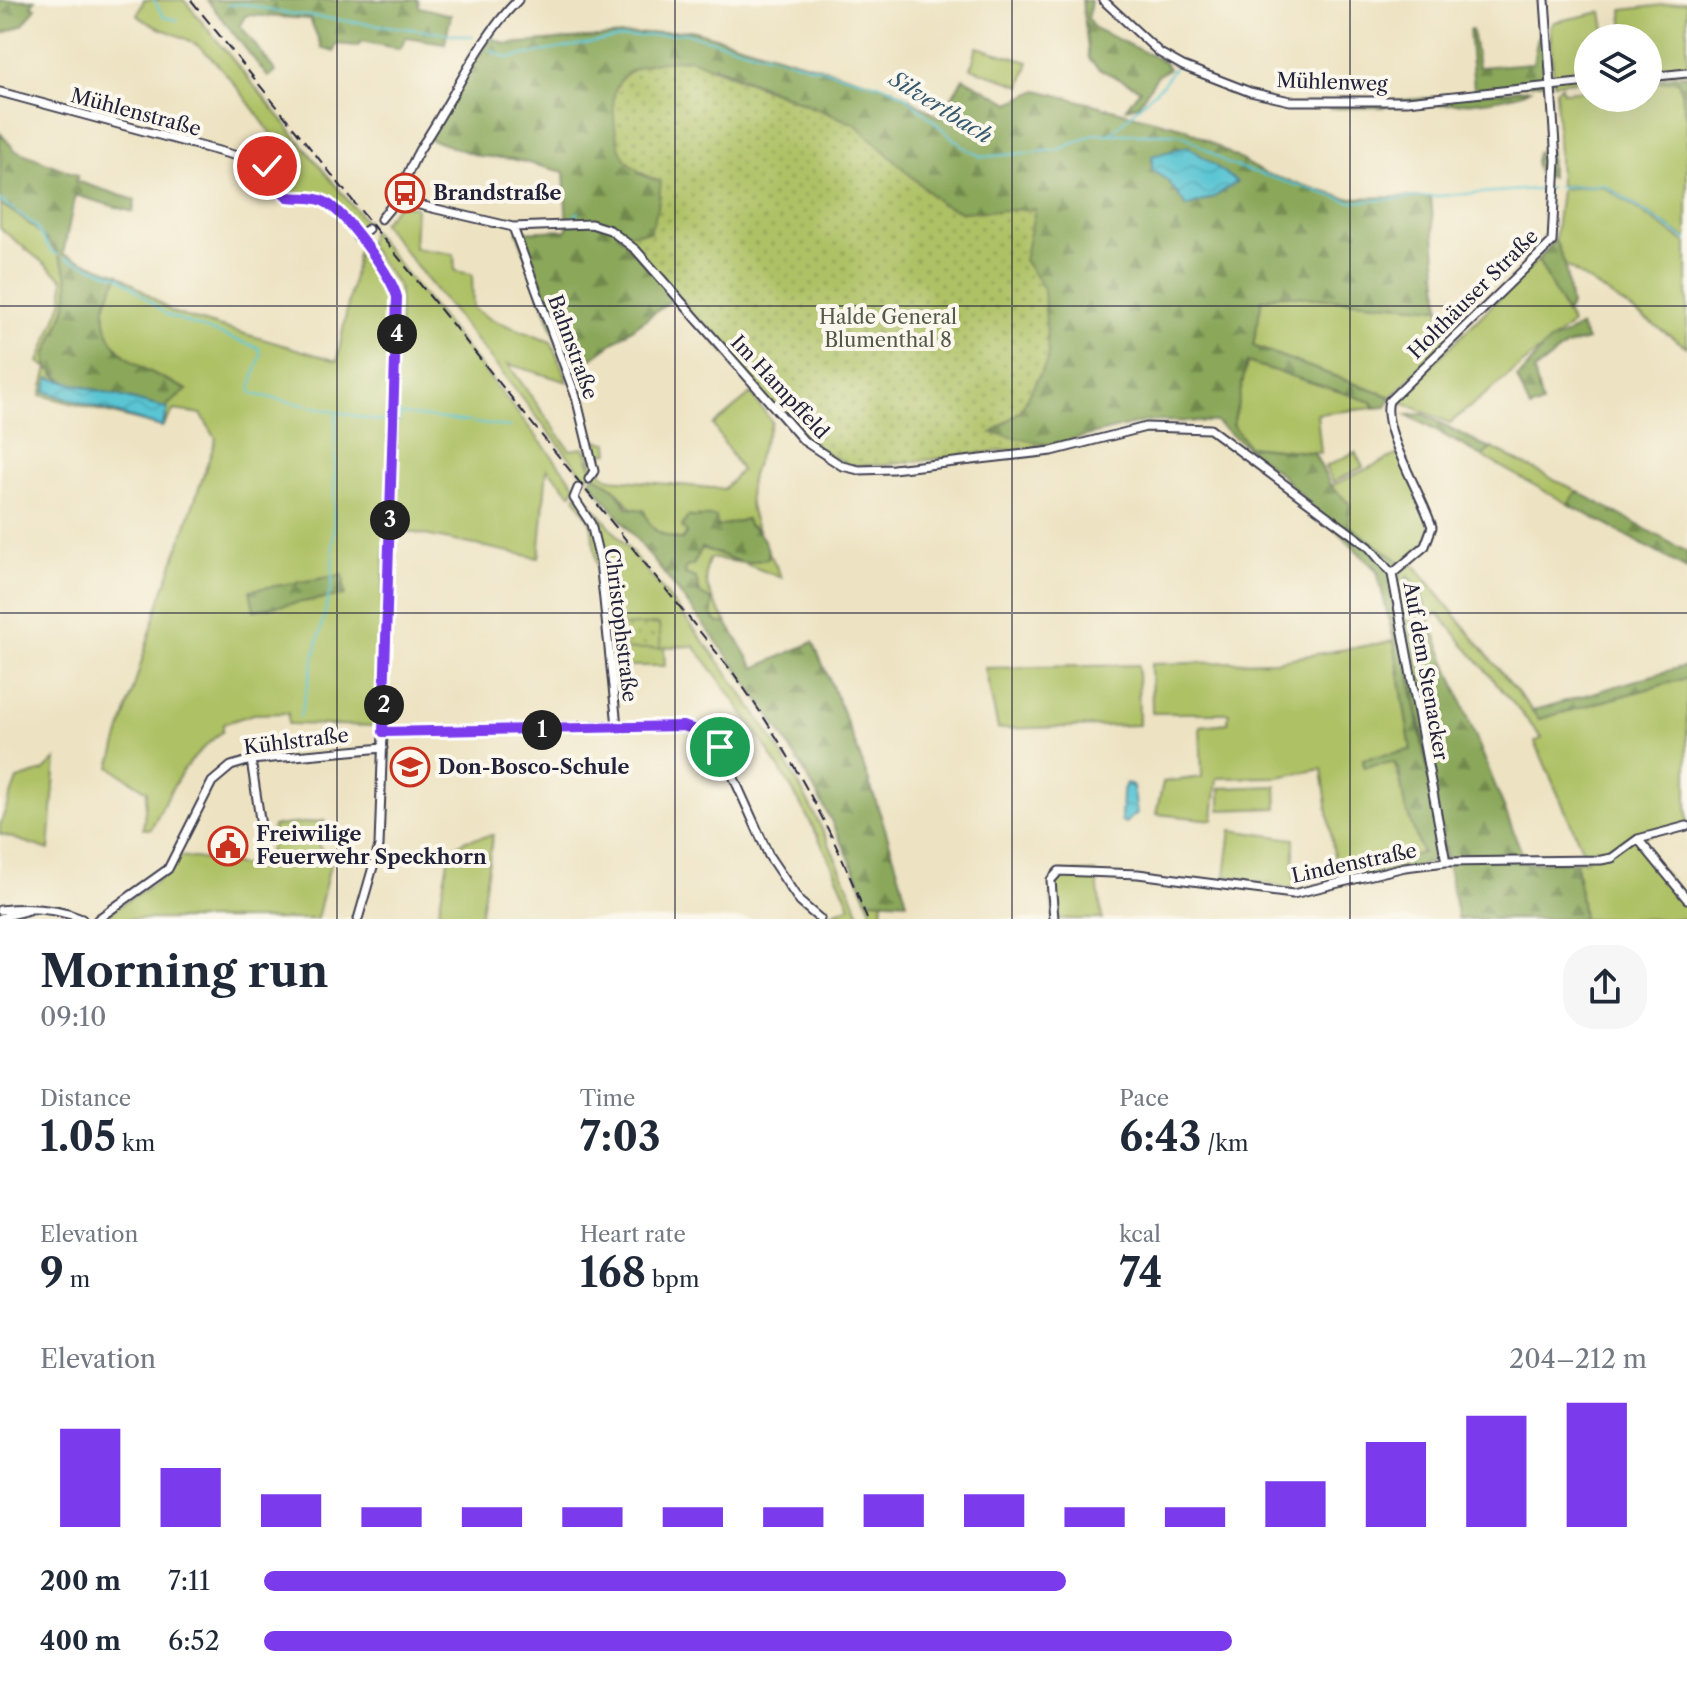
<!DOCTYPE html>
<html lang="en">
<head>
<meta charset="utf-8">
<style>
  :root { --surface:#fff; --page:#f6f6f7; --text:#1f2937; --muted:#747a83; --accent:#7c3aed }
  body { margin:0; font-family:"Libre Caslon Text",serif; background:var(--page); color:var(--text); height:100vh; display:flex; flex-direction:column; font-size:30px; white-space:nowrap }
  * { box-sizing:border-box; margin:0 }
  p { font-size:26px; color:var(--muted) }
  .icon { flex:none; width:44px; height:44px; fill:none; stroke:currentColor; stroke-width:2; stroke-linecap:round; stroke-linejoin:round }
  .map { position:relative; height:919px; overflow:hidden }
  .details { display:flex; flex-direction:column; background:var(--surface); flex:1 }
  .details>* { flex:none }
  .tools { position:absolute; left:1574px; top:24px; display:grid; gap:16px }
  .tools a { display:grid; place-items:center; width:88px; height:88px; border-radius:50%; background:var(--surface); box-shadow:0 8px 32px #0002; font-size:40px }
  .pin { position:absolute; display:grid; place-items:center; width:68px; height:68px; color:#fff; margin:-34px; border:4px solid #fff; border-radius:50%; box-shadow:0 2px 8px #0007 }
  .km { position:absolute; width:40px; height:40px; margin:-20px; border-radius:50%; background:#222; color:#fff; font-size:22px; line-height:40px; text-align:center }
  .round { display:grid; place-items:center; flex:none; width:84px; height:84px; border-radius:32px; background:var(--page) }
  .head { display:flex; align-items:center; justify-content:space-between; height:136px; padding:0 40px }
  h1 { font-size:44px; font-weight:700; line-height:60px }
  .stats { display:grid; grid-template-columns:repeat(3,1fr); gap:12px; height:136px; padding:8px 40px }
  .stats div { display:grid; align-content:center }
  .stats b { font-size:40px; font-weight:700 }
  .stats small { font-size:22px; font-weight:400 }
  .stats p { font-size:22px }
  .chart { height:224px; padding:16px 40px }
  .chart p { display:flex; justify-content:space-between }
  .chart svg { width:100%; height:144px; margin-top:8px; stroke:var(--accent); stroke-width:6 }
  ul { padding:0 40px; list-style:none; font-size:26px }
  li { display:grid; grid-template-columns:128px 96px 1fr; align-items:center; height:60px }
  li i { height:20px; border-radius:10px; background:var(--accent) }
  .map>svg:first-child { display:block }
  .grass { fill:#aec165; stroke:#687250; stroke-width:2 }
  .forest { fill:url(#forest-firs); stroke:#56644a; stroke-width:2 }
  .park { fill:url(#park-dots); stroke:#687250; stroke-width:2 }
  .water { fill:url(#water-waves); stroke:#3e7487; stroke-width:2 }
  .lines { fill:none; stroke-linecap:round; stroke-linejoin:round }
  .stream { stroke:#5ac5d3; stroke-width:2 }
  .street-tunnel { stroke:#c4bca7; stroke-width:7; stroke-dasharray:7 3.5; stroke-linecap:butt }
  .street-casing { stroke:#403f4f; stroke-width:11 }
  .street { stroke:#fff; stroke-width:7 }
  .rail { stroke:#22223b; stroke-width:2; stroke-dasharray:12 6; stroke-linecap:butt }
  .route-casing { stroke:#fff; stroke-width:16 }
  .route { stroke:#7c3aed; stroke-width:10 }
  .grid { fill:none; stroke:#22223b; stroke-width:2; stroke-opacity:0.55 }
  .labels { text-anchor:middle; stroke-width:8; stroke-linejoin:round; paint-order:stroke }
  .street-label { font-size:20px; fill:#22223b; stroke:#fbf7ec }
  .poi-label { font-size:20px; font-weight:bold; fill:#22223b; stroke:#fbf7ec; text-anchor:start }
  .park-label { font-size:20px; fill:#535a4a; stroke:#fbf7ec }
  .water-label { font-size:22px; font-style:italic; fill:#365b70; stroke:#fbf7ec }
</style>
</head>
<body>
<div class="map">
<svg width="1687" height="919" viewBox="0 0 1687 919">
  <defs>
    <pattern id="forest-firs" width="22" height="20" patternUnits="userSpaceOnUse" patternTransform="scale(2)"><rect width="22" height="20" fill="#8aa75a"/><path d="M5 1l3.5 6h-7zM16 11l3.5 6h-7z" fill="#70884c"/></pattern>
    <pattern id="park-dots" width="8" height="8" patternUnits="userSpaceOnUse" patternTransform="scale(2)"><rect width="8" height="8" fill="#aec165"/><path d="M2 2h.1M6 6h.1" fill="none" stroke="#8d9c54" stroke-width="1.8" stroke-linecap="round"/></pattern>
    <pattern id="water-waves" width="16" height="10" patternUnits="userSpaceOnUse" patternTransform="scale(2)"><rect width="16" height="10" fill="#5ac5d3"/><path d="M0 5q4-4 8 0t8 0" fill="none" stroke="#4ea9b6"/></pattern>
  </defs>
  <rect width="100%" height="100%" fill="#fbf7ec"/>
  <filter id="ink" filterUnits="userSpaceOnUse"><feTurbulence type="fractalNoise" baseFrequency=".0125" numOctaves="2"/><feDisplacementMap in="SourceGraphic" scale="16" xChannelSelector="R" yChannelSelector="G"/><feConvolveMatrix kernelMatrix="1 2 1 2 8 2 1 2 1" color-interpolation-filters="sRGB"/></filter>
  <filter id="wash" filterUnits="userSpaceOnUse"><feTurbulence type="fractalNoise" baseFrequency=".006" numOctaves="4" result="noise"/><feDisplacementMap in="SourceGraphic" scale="32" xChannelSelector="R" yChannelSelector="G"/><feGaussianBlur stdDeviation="1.8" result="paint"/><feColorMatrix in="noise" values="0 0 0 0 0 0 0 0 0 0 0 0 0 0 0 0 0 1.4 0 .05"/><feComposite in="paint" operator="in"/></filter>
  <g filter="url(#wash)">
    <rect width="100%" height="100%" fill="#ede3c2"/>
    <path class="grass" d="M144 0H184L368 225 355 228C350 222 344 212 338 207 317 191 287 208 278 175L291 161C269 132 222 59 192 42 173 31 155 30 137 15Z
      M1687 2V71L1648 75V38H1588V80L1554 83 1550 27 1554 22 1602 12 1606 35 1624 33 1622 10Z
      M977 47 1029 62 1021 86 971 68Z
      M1678 80 1687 119V239L1605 185 1560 186 1556 90 1561 86 1563 92 1588 90V98H1648V83Z
      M1597 186 1604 187 1687 243V347L1565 265 1555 240 1561 189Z
      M0 204C27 219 65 249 68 283 71 305 54 335 46 356L54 375 66 382 164 408 187 390C152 372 99 356 105 308 106 297 115 284 119 274L174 313 337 361 359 247C390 287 391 290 389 341L400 342 399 287 367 244 372 231 576 486 571 494 547 468 539 558 385 527 378 726 288 724V713L253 714 223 724V731C182 763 174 784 151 829H143L147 791 110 767 159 603 216 439 201 414 174 410 162 427 41 395 48 368 39 362 63 300V279L0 228Z
      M398 205 416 207 414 248 454 254 455 271 472 274 473 308 490 319 551 342 568 382 508 364 570 450 584 448 592 470 586 478 382 223Z
      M1538 260 1572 324 1450 423 1396 400Z
      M1280 295 1440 308 1445 343 1391 397 1253 346 1262 299Z
      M1247 362 1373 402V408L1317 414 1321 453 1247 446 1233 425Z
      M751 394 772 422C757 462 738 489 758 530L742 522 716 527 698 516 683 540C647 534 638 515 616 490 611 485 601 480 594 475L586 439 608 443 609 453 595 454 593 458 603 474 611 479 724 489 741 470 713 425Z
      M1492 448 1577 491 1568 504 1482 456Z
      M1355 452 1363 467 1333 482 1325 467Z
      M1400 453 1430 527 1427 540 1405 565 1348 525 1331 486Z
      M579 489C643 567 711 644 766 729 805 790 835 853 862 919L822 918 850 906C811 811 757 727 694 646L664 647 665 666H612L591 524 575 497Z
      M702 548 743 563 768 559 769 552 782 578 743 563 710 558C698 581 714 602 727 623H718L712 616V600L701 596 698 584 684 575 686 567 693 565Z
      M1412 562 1539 719 1687 678V823L1637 839 1687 901V919H1583L1576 861 1587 860 1535 742 1542 738 1438 613 1429 619 1421 591 1408 576 1401 586 1394 587 1402 571Z
      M1394 641 1411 750 1363 759 1364 766 1394 762 1422 853 1338 884 1322 769 1278 777 1217 778 1213 820 1156 814 1163 782 1202 777 1200 726 1228 723 1229 713H1152L1151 664 1275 661Z
      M1138 665 1139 725 998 729 985 668Z
      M56 759 49 850 0 834V825L17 779 43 771Z
      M1276 786 1277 808 1220 810V788Z
      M325 821 318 845 331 861 317 919H102C129 896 162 885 181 856L267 869 273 826Z
      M1231 830 1294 839V889L1225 876Z
      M493 835 480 919H437L450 850 466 840Z
      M1064 872H1096L1102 919H1054L1051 893 1056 877Z
      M883 898 882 919H874L867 900Z"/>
    <path class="forest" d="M0 0H35L31 6 36 8 23 25 0 35Z
      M207 0H418L419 7 451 15 445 43 406 37 400 49 361 41 358 46 336 44 334 52 322 48 310 19 246 15 240 25 276 72 268 77Z
      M1082 0 1091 1 1088 18 1094 28 1163 61 1169 69 1158 75 1138 105 1126 108 1140 89 1099 69 1089 59Z
      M1542 14 1550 82 1474 89 1469 30H1472L1478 67 1533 63Z
      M691 30 894 89 940 118 963 78 1010 103 1038 90 1185 128 1266 174 1345 198 1431 197 1440 308 1280 295 1262 300 1253 346 1391 397 1386 407 1373 408 1372 402 1247 362 1233 425 1248 446 1314 453 1331 486 1350 504 1348 525 1405 565 1391 574 1444 860 1341 883V875L1422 853 1404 803 1399 770 1394 762 1364 767 1363 759 1411 750 1394 641 1377 571 1281 475 1216 422 1147 421 1050 445 991 434 1020 411 1044 289 990 211 962 212 941 204 855 124 714 66 638 173 661 182 658 208 650 232 619 234 676 297 569 375 517 232 567 230 564 172 512 159 479 156 429 139 466 72 492 38 506 44Z
      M1687 75V119L1678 80 1648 83V79Z
      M1530 89C1505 108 1368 106 1330 109L1323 103H1371Z
      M0 133 15 150 78 175 76 181 135 200 133 212 75 195 63 254 119 274C115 284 106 297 105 308 100 357 153 372 187 390L164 408 66 382 48 368 46 356C54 335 71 306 68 283 65 249 27 219 0 204Z
      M1551 150V177L1539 175 1535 162 1537 152Z
      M1555 240 1565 265 1571 306 1566 314 1538 260Z
      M1580 326 1587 340 1566 346 1534 371 1542 404 1530 409 1517 378C1530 368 1536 353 1547 344 1556 337 1569 335 1580 326Z
      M1423 414 1491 449 1482 456 1407 415Z
      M594 475 614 488 628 508 644 510C650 532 661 536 682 540L687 533 682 527 688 516C699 520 705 514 716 517L717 527 746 519 748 525C760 531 770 545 768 559L743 563 702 548 693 565 686 567 685 574 696 578 698 592 712 600V616L718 623H727L755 668 813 642C850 725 883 813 907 902L867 900C802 735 698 617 590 481Z
      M1577 491 1687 552V569L1568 504Z
      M343 575 345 595 254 610 250 590Z
      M1408 575 1421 591 1429 619 1526 863 1576 861 1583 919H1458L1394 587 1401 586Z
      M1687 665V678L1539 719 1532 711Z"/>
    <path class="park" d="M690 59 855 124 941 204 962 212 1035 209 1024 260 1044 289 1048 359 1020 411 992 433 1050 445 884 465H849L805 442 618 234 650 232 658 208 661 182C625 168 617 155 614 117 613 104 612 93 620 81 633 62 669 60 690 59Z
      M659 624 661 648 621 650 620 626Z"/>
    <path class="water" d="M1188 146 1237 182 1214 197 1187 207 1168 181 1152 170V156Z
      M49 378 66 382 168 409 162 427 45 392Z
      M1126 783 1133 786 1137 813 1125 823 1121 821 1122 792Z"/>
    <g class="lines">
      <path class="stream" d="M154 0 164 17 178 20
        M227 5 246 4 277 12 473 37
        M490 50 508 58 618 38 684 33 888 87 904 95 962 146 982 157 1058 150 1095 134H1177L1189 138 1228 164 1352 202 1551 188
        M1111 133 1163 84 1174 68
        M1557 187 1604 185 1687 240
        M0 200 35 225 50 250 58 255
        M492 215 522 223
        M568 222 579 212
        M65 258 120 277 167 315 259 348 261 354 250 389 253 394 388 423
        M398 423 401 414 470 422
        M474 423 510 427
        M300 717 332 582 336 414
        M18 919 42 914 71 919"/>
    </g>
  </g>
  <g filter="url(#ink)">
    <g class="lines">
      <path class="street-tunnel" d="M368 229 381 219"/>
      <g class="street-casing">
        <path id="street" d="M1103 0 1160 53 1183 66 1250 92 1290 101H1407L1588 82
          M1648 77 1687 73
          M0 92 263 163 288 197C300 199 314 196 325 201 348 213 396 281 398 306L379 846 358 919
          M398 200 513 227 591 224 610 230 636 250 804 441 842 466 859 470 893 469 1052 451 1146 427 1210 429 1369 547 1392 574 1446 862
          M381 219C404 194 406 170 423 144 454 98 477 41 518 0
          M513 227 576 397 594 471 589 479
          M357 237 368 229
          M578 488 574 498 591 524 600 561 617 726
          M1392 574 1425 546 1432 527C1423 496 1380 429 1389 401L1552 242 1556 160 1545 0
          M383 732 600 726 695 728 720 747 769 856 800 902 820 919
          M251 760 261 826
          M1638 839 1687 899
          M0 910C28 907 56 908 82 919
          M0 918 29 910
          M98 919 168 869 212 782 231 766 251 760 383 748
          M1054 919 1051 880 1059 871 1138 874 1293 894 1405 867 1446 862 1601 860 1612 858 1638 839 1687 826"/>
      </g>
      <use href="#street" class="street"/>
      <path class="rail" d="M191 0 734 674C789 751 834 831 867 919"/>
    </g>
  </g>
  <g class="lines" filter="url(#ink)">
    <g class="route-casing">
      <path id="route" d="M267 166 277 187 288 197C300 199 314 196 325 202 345 212 391 275 397 297L383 732 683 726 706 733 720 747"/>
    </g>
    <use href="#route" class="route"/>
  </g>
  <path class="grid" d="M337 0V919M675 0V919M1012 0V919M1350 0V919M0 306H1687M0 613H1687"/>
  <defs>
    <g id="bus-ring" transform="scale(2)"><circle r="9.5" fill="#fbf7ec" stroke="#c8321e" stroke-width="1.5"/><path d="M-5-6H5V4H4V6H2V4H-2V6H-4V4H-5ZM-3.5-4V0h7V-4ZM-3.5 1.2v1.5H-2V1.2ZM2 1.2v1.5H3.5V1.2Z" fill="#c8321e"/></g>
    <g id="school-ring" transform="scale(2)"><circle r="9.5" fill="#fbf7ec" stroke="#c8321e" stroke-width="1.5"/><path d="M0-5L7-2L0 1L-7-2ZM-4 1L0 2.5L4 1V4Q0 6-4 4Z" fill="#c8321e"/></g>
    <g id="civic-ring" transform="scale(2)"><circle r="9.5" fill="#fbf7ec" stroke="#c8321e" stroke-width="1.5"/><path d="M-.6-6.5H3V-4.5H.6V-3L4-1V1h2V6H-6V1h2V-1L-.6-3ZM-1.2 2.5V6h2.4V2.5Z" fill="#c8321e"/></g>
  </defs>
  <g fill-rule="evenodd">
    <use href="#bus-ring" x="405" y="193"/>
    <use href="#school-ring" x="410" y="767"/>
    <use href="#civic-ring" x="228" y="846"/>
  </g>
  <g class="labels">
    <g class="street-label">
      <text transform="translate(1332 82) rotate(2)" y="7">Mühlenweg</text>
      <text transform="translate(136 112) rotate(15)" y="7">Mühlenstraße</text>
      <text transform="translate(1473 294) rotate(-45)" y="7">Holthäuser Straße</text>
      <text transform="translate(573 347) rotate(70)" y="7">Bahnstraße</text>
      <text transform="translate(780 387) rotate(47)" y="7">Im Hampffeld</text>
      <text transform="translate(621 625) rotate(83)" y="7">Christophstraße</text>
      <text transform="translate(1426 671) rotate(80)" y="7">Auf dem Stenacker</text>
      <text transform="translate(296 741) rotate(-7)" y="7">Kühlstraße</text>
      <text transform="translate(1354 863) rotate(-12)" y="7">Lindenstraße</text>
    </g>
    <g class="poi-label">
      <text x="433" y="200">Brandstraße</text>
      <text x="438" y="774">Don-Bosco-Schule</text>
      <text x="256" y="841">Freiwilige<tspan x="256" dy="23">Feuerwehr Speckhorn</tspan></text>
    </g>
    <g class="park-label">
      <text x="888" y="324">Halde General<tspan x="888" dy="23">Blumenthal 8</tspan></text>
    </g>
    <g class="water-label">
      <text transform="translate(941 107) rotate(32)" y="8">Silvertbach</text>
    </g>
  </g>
</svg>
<div class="tools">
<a><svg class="icon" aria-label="layers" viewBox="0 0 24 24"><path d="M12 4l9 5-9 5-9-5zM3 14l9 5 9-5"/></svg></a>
</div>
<div class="pin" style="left:720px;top:747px;background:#1e9e55"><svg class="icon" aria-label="arrive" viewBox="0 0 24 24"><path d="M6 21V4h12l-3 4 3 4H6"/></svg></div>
<div class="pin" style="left:267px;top:166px;background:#d93025"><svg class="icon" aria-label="check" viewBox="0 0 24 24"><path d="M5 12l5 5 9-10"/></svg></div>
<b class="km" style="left:542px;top:730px">1</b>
<b class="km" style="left:384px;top:705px">2</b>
<b class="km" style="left:390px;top:520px">3</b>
<b class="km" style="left:397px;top:334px">4</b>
</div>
<section class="details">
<div class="head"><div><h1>Morning run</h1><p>09:10</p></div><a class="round"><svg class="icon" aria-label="share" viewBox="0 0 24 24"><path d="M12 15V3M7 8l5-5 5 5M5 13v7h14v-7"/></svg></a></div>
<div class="stats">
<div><p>Distance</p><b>1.05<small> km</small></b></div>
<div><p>Time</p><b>7:03</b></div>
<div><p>Pace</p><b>6:43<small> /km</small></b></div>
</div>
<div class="stats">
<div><p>Elevation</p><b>9<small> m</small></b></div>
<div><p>Heart rate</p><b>168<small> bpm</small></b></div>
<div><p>kcal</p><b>74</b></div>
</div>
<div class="chart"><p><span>Elevation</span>204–212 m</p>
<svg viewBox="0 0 160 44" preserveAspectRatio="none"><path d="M5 44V14M15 44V26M25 44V34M35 44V38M45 44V38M55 44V38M65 44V38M75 44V38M85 44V34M95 44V34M105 44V38M115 44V38M125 44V30M135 44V18M145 44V10M155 44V6"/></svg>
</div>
<ul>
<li><b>200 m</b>7:11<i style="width:58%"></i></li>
<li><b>400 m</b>6:52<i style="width:70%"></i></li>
</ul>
</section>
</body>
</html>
